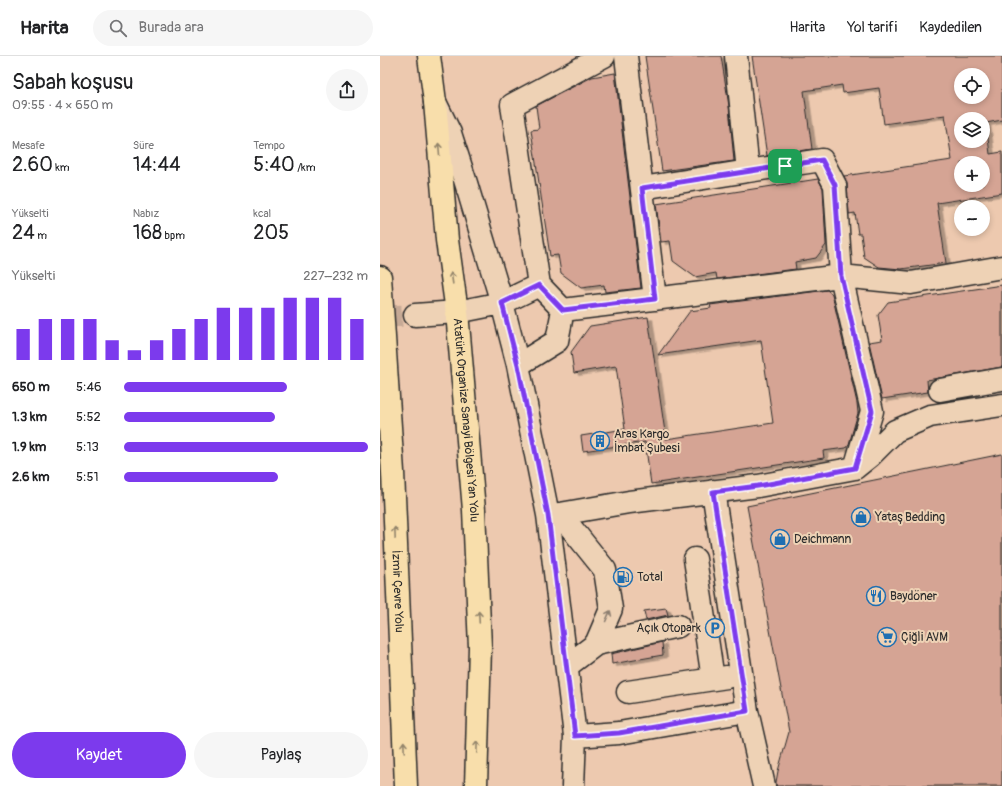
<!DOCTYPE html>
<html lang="tr">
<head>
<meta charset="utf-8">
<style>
  :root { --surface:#fff; --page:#f6f6f6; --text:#202124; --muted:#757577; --line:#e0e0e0; --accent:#7c3aed }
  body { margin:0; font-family:Pangolin,sans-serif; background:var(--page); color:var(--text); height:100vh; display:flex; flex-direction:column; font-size:15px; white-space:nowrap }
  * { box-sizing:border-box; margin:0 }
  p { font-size:13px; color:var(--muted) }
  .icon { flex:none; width:22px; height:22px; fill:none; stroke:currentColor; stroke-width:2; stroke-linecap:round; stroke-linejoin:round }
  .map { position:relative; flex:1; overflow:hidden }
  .sheet { display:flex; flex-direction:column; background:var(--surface); width:380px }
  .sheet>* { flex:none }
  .fabs { position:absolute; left:574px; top:12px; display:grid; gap:8px }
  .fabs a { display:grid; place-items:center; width:36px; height:36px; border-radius:50%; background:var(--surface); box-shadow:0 2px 6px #0003; font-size:20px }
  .pin { position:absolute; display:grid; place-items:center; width:34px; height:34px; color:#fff; margin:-17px; border-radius:8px; box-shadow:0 2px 6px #0006 }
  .round { display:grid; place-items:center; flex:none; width:42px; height:42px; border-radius:21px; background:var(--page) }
  .summary { display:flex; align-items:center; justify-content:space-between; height:68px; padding:0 12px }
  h1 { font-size:22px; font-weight:600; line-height:30px }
  .figures { display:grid; grid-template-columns:repeat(3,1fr); gap:6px; height:68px; padding:4px 12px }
  .figures div { display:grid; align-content:center }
  .figures b { font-size:20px; font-weight:600 }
  .figures small { font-size:11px; font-weight:400 }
  .figures p { font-size:11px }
  .chart { height:112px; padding:8px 12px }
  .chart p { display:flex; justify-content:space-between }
  .chart svg { width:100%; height:72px; margin-top:4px; stroke:var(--accent); stroke-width:6 }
  .primary-button { display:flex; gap:8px; margin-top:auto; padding:8px 12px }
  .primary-button a { flex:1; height:46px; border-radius:24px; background:var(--accent); color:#fff; font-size:16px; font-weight:600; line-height:46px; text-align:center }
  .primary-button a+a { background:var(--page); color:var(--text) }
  ul { padding:0 12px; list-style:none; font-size:13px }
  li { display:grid; grid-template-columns:64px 48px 1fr; align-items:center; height:30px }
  li i { height:10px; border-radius:5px; background:var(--accent) }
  header { display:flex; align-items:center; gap:24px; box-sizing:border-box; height:56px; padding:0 20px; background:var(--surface); border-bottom:1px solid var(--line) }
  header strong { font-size:19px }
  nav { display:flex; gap:22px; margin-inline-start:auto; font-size:14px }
  .search { width:280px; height:36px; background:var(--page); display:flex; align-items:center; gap:10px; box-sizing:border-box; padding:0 14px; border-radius:22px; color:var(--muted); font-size:15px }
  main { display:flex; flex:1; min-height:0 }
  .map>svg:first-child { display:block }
  .building { fill:#d5a494; stroke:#2b2b2b; fill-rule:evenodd; filter:url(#shadow) }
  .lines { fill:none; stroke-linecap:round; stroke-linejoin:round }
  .minor-tunnel { stroke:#c6a995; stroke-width:22; stroke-dasharray:22 11; stroke-linecap:butt }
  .minor-casing { stroke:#2b2b2b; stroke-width:25 }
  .major-casing { stroke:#2b2b2b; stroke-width:25 }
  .highway-casing { stroke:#2b2b2b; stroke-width:25 }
  .minor { stroke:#eed2b5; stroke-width:22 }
  .major { stroke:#f8deab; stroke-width:22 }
  .highway { stroke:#f8deab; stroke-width:22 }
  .oneway { stroke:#92846b }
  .oneway2 { stroke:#8c7e70 }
  .route-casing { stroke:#fff; stroke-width:8 }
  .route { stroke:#7c3aed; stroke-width:5 }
  .labels { text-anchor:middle; stroke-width:4; stroke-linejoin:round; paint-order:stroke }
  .street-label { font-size:12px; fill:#2b2b2b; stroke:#eed2b5 }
  .poi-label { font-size:12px; fill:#2b2b2b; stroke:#eed2b5; text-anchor:start }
</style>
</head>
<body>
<header>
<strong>Harita</strong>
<div class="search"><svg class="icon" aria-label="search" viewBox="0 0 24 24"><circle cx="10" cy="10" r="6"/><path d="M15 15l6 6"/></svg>Burada ara</div>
<nav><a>Harita</a><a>Yol tarifi</a><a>Kaydedilen</a></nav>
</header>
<main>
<section class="sheet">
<div class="summary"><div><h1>Sabah koşusu</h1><p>09:55 · 4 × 650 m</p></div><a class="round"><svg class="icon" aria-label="share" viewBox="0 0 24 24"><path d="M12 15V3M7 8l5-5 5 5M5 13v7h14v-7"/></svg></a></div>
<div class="figures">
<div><p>Mesafe</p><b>2.60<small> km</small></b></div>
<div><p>Süre</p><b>14:44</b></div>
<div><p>Tempo</p><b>5:40<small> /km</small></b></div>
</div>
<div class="figures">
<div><p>Yükselti</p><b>24<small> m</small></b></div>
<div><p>Nabız</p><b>168<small> bpm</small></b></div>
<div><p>kcal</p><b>205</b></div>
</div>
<div class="chart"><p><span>Yükselti</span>227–232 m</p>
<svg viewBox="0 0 160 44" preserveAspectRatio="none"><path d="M5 44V25M15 44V19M25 44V19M35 44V19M45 44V32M55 44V38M65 44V32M75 44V25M85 44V19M95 44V12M105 44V12M115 44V12M125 44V6M135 44V6M145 44V6M155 44V19"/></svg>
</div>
<ul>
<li><b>650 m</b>5:46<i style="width:67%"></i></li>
<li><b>1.3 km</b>5:52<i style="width:62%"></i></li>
<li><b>1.9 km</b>5:13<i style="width:100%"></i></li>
<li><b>2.6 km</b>5:51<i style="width:63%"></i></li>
</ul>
<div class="primary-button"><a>Kaydet</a><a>Paylaş</a></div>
</section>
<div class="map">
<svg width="622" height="730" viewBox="0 0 622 730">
  <defs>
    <filter id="shadow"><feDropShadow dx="4.5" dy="2.5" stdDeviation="0" flood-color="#0004"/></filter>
  </defs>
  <rect width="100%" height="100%" fill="#edc9af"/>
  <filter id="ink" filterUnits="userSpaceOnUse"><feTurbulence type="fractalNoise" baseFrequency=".025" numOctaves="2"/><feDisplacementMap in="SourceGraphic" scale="8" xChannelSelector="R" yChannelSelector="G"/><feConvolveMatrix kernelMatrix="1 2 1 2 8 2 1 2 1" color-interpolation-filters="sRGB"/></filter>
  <g filter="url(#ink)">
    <path class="building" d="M265 0H341L349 50 354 105 282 115Z
      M372 0H622V64L606 67 610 98 622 96V137L557 147 566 207 521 213 499 211 484 201 481 178H478L475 157 469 158 467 128 464 120 572 104 565 59 504 68 499 32 463 37 462 29 424 35 432 93 387 100ZM581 19H603V41H581ZM581 63H603V85H581ZM581 107H603V129H581Z
      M235 17 261 232 225 236 224 229 201 232 181 217 178 199 170 200 151 74 159 73 156 50 212 21Z
      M438 123 443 132 446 189 436 202 415 206 416 213 337 223 336 217 315 221 293 205 290 185 281 186 276 148Z
      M622 229V311L547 324 548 336 502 343 489 286 502 284 498 259 508 246Z
      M447 234 452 238 477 347 478 357 469 388 466 392 443 395 444 402 271 428 265 386 203 395 201 380 245 373 236 310 194 317 191 296 210 270 268 261 286 383 393 367 381 284 278 299 310 255 331 252 330 249Z
      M622 398V730H396V726L398 715 409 676 367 450Z
      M286 552 288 559 266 564 264 555Z
      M282 586 283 599 232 608 231 598Z"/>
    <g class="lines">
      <path class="minor-tunnel" d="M0 261 35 259"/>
      <g class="minor-casing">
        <path id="minor" d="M246 0 275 243
          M356 0 368 115 442 104 455 129 461 220 492 355 475 412
          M55 46 70 77 86 127 122 247 159 229 183 254 177 285 138 309
          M262 132 368 115
          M159 229 132 49 224 0
          M183 254 461 220 531 227 622 211
          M35 259 77 256 122 247 138 309 168 459 195 680 193 730
          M560 334 622 323
          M333 435 367 655 384 730
          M180 458 225 514 231 553 216 588 187 610
          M168 459 180 458 249 446 378 430 475 412 490 400 515 375 550 360 622 349
          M315 503 333 623
          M216 588 298 570
          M248 636 347 621
          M195 680 239 677 367 655"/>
      </g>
      <g class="major-casing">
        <g id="major">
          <path id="s1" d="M49 0 55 46 67 184 77 256 94 454 100 591 96 730"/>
        </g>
      </g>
      <g class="highway-casing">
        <g id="highway">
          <path id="s2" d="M0 221 13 416 26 730"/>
        </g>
      </g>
      <use href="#minor" class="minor"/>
      <use href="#major" class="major"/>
      <use href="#highway" class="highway"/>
    </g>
    <defs><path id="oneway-shaft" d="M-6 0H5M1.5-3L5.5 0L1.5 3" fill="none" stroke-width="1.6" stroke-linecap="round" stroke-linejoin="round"/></defs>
    <g class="oneway">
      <use href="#oneway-shaft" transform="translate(59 93) rotate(-95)"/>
      <use href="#oneway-shaft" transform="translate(72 222) rotate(-98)"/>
      <use href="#oneway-shaft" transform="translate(15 477) rotate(-92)"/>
      <use href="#oneway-shaft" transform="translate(99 561) rotate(-93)"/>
      <use href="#oneway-shaft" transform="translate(24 691) rotate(-92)"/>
      <use href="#oneway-shaft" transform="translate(97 691) rotate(-88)"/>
    </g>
    <use class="oneway2" href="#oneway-shaft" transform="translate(228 560) rotate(-66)"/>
  </g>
  <g class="lines" filter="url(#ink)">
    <g class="route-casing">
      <path id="route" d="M442 104 455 129 461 220 492 355 475 412 378 430 333 436 367 655 239 677 195 680 168 459 138 309 122 247 159 229 183 254 275 243 262 132Z"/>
    </g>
    <use href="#route" class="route"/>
  </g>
  <defs>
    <g id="building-ring" transform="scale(1)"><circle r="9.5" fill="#eed2b5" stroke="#1f6fb2" stroke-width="1.5"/><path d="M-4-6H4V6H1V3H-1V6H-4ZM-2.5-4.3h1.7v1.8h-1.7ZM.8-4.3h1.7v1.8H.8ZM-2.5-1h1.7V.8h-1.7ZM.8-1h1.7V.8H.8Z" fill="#1f6fb2"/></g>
    <g id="shop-ring" transform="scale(1)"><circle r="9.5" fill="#eed2b5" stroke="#1f6fb2" stroke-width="1.5"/><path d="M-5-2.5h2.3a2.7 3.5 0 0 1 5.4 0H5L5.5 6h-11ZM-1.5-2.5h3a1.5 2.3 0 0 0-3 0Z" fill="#1f6fb2"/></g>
    <g id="fuel-ring" transform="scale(1)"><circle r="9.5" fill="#eed2b5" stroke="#1f6fb2" stroke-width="1.5"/><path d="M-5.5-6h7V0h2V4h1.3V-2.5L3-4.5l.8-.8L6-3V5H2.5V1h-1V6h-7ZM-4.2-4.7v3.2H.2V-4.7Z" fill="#1f6fb2"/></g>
    <g id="restaurant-ring" transform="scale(1)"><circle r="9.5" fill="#eed2b5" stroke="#1f6fb2" stroke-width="1.5"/><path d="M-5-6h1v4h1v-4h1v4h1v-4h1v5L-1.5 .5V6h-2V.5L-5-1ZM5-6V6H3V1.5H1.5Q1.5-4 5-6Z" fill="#1f6fb2"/></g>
    <g id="parking-ring" transform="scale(1)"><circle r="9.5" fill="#eed2b5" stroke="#1f6fb2" stroke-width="1.5"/><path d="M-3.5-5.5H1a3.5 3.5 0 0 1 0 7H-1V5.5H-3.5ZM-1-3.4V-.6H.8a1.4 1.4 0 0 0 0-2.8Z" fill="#1f6fb2"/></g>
    <g id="supermarket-ring" transform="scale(1)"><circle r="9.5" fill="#eed2b5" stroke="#1f6fb2" stroke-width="1.5"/><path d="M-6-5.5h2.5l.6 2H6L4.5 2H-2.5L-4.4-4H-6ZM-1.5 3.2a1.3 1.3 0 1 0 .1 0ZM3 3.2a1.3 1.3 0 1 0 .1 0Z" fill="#1f6fb2"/></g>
  </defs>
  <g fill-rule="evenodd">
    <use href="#building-ring" x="220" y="385"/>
    <use href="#shop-ring" x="481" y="461"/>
    <use href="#shop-ring" x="400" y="483"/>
    <use href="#fuel-ring" x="243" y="521"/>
    <use href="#restaurant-ring" x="496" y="540"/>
    <use href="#parking-ring" x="335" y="572"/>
    <use href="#supermarket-ring" x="507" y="581"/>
  </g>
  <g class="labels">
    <g class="street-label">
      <text dy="4" stroke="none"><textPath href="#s1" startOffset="366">Atatürk Organize Sanayi Bölgesi Yan Yolu</textPath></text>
      <text dy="4" stroke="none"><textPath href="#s2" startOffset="315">İzmir Çevre Yolu</textPath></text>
    </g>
    <g class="poi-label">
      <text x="234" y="382">Aras Kargo<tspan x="234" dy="14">İmbat Şubesi</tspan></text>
      <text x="495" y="465">Yataş Bedding</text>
      <text x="414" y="487">Deichmann</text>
      <text x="257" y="525">Total</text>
      <text x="510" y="544">Baydöner</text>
      <text x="321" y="576" text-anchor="end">Açık Otopark</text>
      <text x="521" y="585">Çiğli AVM</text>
    </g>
  </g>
</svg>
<div class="fabs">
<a><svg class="icon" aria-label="locate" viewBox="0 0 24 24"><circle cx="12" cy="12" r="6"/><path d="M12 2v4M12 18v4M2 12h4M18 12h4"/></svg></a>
<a><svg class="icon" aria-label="layers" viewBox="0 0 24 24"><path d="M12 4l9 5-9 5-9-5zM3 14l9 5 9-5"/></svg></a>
<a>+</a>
<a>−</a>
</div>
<div class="pin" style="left:405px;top:110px;background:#1e9e55"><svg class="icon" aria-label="arrive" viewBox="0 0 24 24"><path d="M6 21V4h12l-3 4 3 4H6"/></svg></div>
</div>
</main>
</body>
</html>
